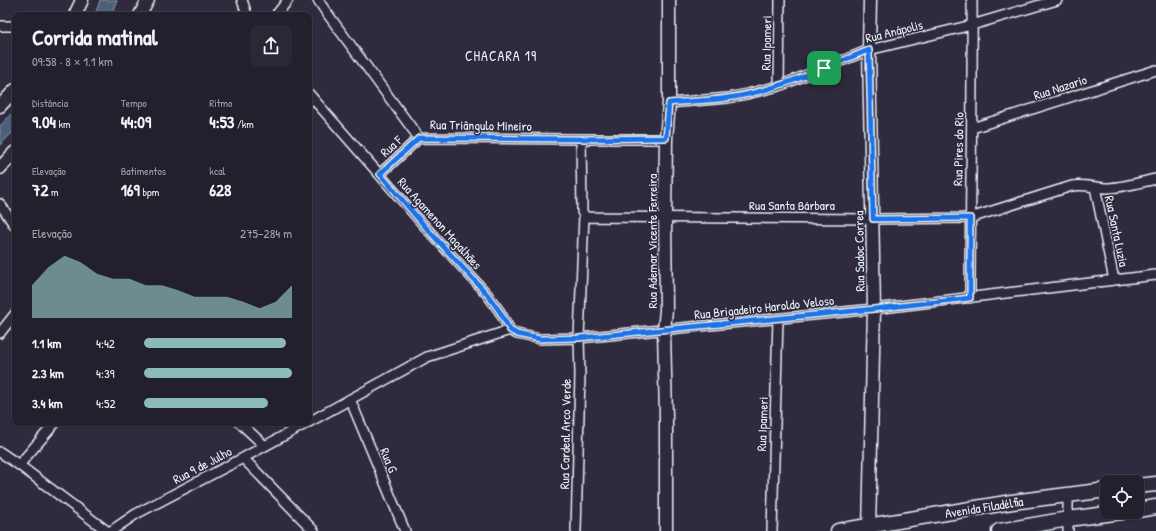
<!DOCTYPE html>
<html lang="pt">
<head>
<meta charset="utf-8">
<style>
  :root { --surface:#23202e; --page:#2b2836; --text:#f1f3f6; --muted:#a3a3aa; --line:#403e4a; --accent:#8bbbb9 }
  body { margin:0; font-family:"Patrick Hand",sans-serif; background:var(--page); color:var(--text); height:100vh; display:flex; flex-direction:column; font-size:15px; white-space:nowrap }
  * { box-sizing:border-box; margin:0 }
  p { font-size:13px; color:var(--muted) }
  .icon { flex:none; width:22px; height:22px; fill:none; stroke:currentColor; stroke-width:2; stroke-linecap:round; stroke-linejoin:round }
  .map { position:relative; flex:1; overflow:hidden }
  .side { position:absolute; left:12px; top:12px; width:300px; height:414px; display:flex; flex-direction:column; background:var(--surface); border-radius:8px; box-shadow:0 1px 3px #0004,0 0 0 1px var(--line) }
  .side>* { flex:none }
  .controls { position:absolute; left:1100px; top:475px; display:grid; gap:8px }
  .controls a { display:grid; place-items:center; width:44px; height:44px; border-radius:8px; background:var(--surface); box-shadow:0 1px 3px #0004,0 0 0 1px var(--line); font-size:20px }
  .pin { position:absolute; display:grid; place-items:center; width:34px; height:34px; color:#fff; margin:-17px; border-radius:8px; box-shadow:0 2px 6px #0006 }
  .round { display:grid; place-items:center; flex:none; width:42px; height:42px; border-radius:8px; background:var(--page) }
  .head { display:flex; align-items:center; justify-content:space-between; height:68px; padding:0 20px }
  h1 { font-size:22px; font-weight:800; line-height:30px }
  .stats { display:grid; grid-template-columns:repeat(3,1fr); gap:6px; height:68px; padding:4px 20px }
  .stats div { display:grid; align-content:center }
  .stats b { font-size:17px; font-weight:800 }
  .stats small { font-size:11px; font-weight:400 }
  .stats p { font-size:11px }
  .chart { height:112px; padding:8px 20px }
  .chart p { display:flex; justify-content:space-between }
  .chart svg { width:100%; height:72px; margin-top:4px; fill:var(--accent); opacity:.7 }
  ul { padding:0 20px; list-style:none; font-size:13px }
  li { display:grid; grid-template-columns:64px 48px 1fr; align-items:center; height:30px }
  li i { height:10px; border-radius:5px; background:var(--accent) }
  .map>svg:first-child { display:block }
  .water { fill:#4e617a; stroke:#8c9bac }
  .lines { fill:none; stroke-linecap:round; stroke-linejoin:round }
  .street-casing { stroke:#e8f1f8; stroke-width:12 }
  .secondary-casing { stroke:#e8f1f8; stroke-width:15 }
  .primary-casing { stroke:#e8f1f8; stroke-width:17 }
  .street { stroke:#2f2a3d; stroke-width:9 }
  .secondary { stroke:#2f2a3d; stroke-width:12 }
  .primary { stroke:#2f2a3d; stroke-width:14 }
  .route-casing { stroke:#fff; stroke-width:8 }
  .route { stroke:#1a73e8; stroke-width:5 }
  .labels { text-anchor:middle; stroke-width:3; stroke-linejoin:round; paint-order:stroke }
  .street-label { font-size:13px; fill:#e8f1f8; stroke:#2f2a3d }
  .neighbourhood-label { font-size:14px; letter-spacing:1px; fill:#e8f1f8; stroke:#2f2a3d }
</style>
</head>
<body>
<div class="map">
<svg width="1156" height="531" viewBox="0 0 1156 531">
  <rect width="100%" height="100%" fill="#2f2a3d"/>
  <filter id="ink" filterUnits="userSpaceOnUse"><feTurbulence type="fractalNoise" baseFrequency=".025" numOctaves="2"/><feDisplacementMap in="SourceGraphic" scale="8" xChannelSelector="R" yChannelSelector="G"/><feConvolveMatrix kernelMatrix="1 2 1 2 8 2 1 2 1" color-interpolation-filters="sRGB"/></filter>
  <g filter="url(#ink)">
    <path class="water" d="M100 0H117L111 15H95Z
      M15 110V130L0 145V126Z"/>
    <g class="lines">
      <g class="street-casing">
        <path id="street" d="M242 0 247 15
          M318 0 324 9 419 138 581 139H666
          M276 15 288 0
          M0 26H15
          M779 86 780 0
          M309 94 429 231 487 294 500 312 510 330 517 334 540 339 579 338 874 309 1156 275
          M669 103 728 98 747 94 779 86 869 50 972 25 1057 0
          M972 128 1156 70
          M581 139 582 212 584 215 587 217 873 219 970 218 1072 186C1085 184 1096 188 1109 188 1125 187 1141 182 1156 179
          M380 174 419 138
          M1095 187 1114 280
          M0 204 15 226
          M970 298C970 198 973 99 972 0
          M0 333 15 314
          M350 399 405 531
          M309 422 427 357 510 330
          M240 423 265 446
          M0 452 19 465 107 531
          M243 458 314 531
          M19 465 55 423
          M1068 494V531
          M111 531 136 514 243 458 307 423
          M576 531 580 375 579 338 584 215
          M772 531 778 319"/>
      </g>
      <g class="secondary-casing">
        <path id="secondary" d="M75 15 82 0
          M140 15 148 0
          M0 106 15 90
          M0 168 15 152
          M666 531V417L664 330 666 310 665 217 666 139 669 103V0
          M869 531 874 309 869 50 870 0"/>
      </g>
      <g class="primary-casing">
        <path id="primary" d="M1137 486 1156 484
          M1137 510 1156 507
          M838 531 1012 502 1107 490
          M999 531 1068 519 1122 512"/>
      </g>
      <use href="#street" class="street"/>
      <use href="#secondary" class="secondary"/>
      <use href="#primary" class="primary"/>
    </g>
  </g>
  <g class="lines" filter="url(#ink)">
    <g class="route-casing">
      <path id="route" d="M869 50 873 219 970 218V298L874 309 579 338 540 339 517 334 510 330 500 312 487 294 429 231 380 174 419 138 581 139 666 138 669 103C689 101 708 101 727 98 777 91 823 68 869 50Z"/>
    </g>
    <use href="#route" class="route"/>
  </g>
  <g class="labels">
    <g class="street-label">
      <text transform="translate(894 31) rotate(-14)" y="5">Rua Anápolis</text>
      <text transform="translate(766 43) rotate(-89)" y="5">Rua Ipameri</text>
      <text transform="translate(1060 87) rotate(-18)" y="5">Rua Nazario</text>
      <text transform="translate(481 125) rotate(1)" y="5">Rua Triângulo Mineiro</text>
      <text transform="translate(391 146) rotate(-43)" y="5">Rua F</text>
      <text transform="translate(958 149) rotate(-89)" y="5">Rua Pires do Rio</text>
      <text x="792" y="210">Rua Santa Bárbara</text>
      <text transform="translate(440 223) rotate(48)" y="5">Rua Agamenon Magalhães</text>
      <text transform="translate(1117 231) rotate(78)" y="5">Rua Santa Luzia</text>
      <text transform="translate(652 241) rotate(-90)" y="5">Rua Ademar Vicente Ferreira</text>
      <text transform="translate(859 251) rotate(-91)" y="5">Rua Sadoc Correa</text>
      <text transform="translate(764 307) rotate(-6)" y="5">Rua Brigadeiro Haroldo Veloso</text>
      <text transform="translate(762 424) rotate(-88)" y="5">Rua Ipameri</text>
      <text transform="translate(565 434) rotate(-89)" y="5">Rua Cardeal Arco Verde</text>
      <text transform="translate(389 460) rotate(67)" y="5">Rua G</text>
      <text transform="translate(202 465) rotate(-28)" y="5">Rua 9 de Julho</text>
      <text transform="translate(984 507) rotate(-9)" y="5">Avenida Filadélfia</text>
    </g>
    <g class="neighbourhood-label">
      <text x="501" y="61">CHACARA 19</text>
    </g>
  </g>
</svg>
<div class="controls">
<a><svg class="icon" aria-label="locate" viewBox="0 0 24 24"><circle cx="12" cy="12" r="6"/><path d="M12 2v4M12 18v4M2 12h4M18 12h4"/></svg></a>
</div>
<div class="pin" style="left:824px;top:68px;background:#1e9e55"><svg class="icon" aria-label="arrive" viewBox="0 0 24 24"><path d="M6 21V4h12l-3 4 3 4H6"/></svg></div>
<section class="side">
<div class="head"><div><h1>Corrida matinal</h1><p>09:58 · 8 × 1.1 km</p></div><a class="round"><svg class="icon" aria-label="share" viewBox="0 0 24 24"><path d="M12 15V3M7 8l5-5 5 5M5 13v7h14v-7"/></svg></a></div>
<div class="stats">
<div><p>Distância</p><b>9.04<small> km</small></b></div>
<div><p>Tempo</p><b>44:09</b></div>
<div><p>Ritmo</p><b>4:53<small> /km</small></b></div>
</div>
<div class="stats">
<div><p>Elevação</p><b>72<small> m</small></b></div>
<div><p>Batimentos</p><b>169<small> bpm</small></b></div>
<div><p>kcal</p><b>628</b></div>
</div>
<div class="chart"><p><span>Elevação</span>275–284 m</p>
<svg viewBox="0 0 160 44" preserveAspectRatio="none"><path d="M0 44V24L10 13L20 6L30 10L40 17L50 20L60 20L70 24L80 24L90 27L100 31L110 31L120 31L130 34L140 38L150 34L160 24V44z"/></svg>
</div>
<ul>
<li><b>1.1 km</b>4:42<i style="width:96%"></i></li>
<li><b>2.3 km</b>4:39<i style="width:100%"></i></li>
<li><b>3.4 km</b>4:52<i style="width:84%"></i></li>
</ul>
</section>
</div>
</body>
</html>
